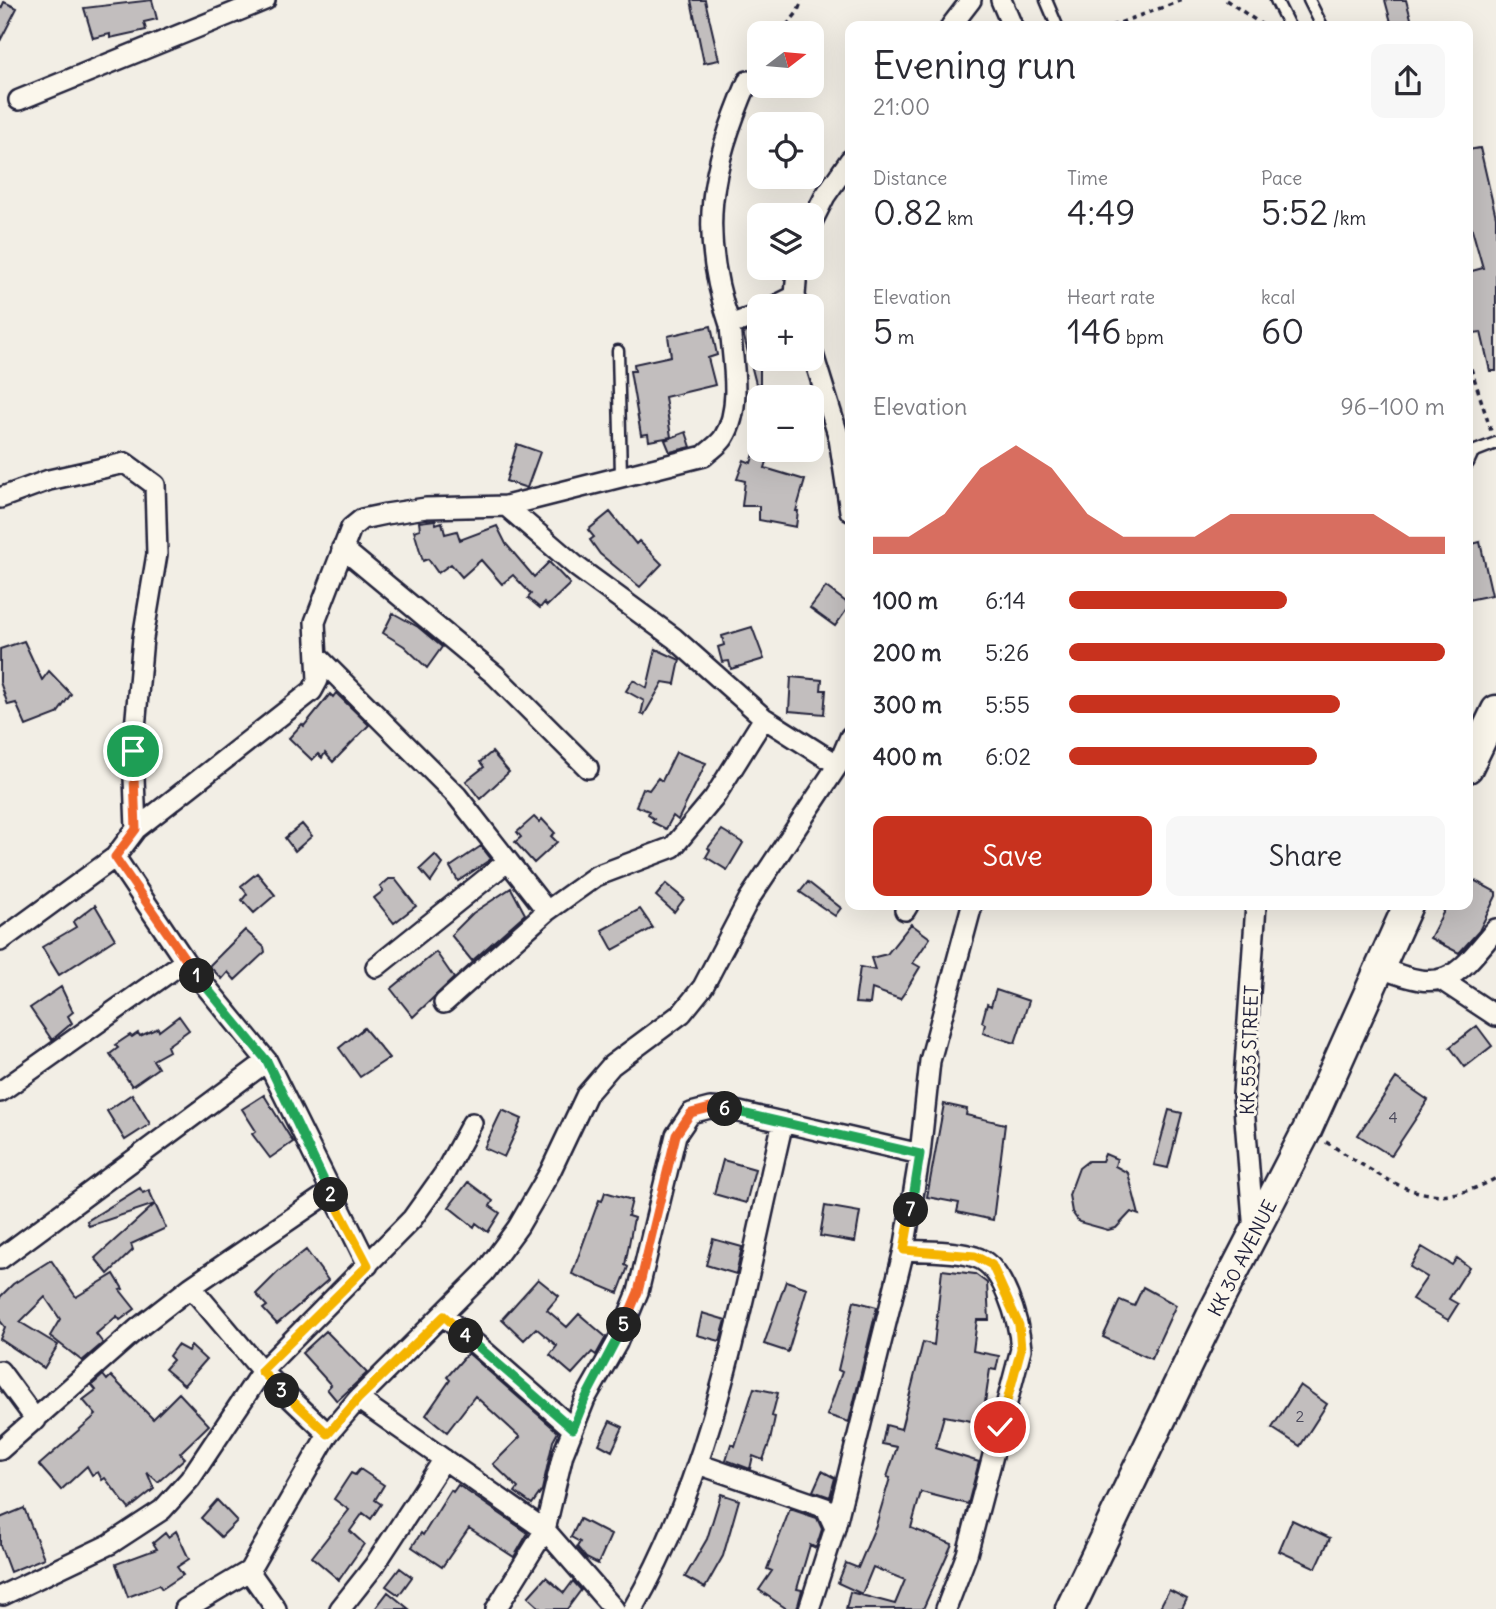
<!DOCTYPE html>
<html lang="en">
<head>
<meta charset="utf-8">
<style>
  :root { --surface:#fff; --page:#f7f7f7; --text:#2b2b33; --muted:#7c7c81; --accent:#c8321e }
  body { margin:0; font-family:Delius,sans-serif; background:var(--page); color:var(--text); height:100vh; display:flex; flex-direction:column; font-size:26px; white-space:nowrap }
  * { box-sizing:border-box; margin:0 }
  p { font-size:23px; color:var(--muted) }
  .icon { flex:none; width:38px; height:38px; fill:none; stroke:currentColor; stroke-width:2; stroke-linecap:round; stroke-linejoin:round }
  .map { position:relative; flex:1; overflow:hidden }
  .sheet { position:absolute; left:845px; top:21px; width:628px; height:889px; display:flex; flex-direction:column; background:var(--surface); border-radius:14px; box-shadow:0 7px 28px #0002 }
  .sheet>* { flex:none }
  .needle { width:46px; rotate:74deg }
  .buttons { position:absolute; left:747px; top:21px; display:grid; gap:14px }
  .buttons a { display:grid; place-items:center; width:77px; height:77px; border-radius:14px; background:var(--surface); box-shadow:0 7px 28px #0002; font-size:35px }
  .pin { position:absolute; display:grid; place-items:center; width:60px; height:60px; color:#fff; margin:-30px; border:4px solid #fff; border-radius:50%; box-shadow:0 2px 7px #0007 }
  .km { position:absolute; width:35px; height:35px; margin:-18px; border-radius:50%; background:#222; color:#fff; font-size:19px; line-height:35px; text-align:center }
  .round { display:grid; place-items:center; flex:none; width:74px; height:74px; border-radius:14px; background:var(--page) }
  .summary { display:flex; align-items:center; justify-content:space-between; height:119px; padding:0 28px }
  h1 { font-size:38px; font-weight:600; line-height:52px }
  .figures { display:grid; grid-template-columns:repeat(3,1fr); gap:10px; height:119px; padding:7px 28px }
  .figures div { display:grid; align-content:center }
  .figures b { font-size:35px; font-weight:600 }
  .figures small { font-size:19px; font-weight:400 }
  .figures p { font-size:19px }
  .chart { height:196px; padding:14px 28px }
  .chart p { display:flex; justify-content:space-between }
  .chart svg { width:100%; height:126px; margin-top:7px; fill:var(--accent); opacity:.7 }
  .primary-button { display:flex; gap:14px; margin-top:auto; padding:14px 28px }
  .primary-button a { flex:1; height:80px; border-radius:14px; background:var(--accent); color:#fff; font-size:28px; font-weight:600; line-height:80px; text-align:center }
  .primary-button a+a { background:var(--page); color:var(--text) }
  ul { padding:0 28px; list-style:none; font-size:23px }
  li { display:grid; grid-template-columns:112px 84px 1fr; align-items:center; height:52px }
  li i { height:18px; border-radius:9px; background:var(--accent) }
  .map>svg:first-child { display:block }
  .building { fill:#c2bebe; stroke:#22223b; stroke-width:2 }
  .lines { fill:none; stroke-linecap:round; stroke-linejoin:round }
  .service-casing { stroke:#22223b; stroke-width:15 }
  .minor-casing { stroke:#22223b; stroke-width:24 }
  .secondary-casing { stroke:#22223b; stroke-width:33 }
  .path { stroke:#22223b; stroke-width:3.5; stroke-dasharray:5 5; stroke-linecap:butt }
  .service { stroke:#fbf7ec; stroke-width:10 }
  .minor { stroke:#fbf7ec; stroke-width:19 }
  .secondary { stroke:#fbf7ec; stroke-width:28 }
  .split-1-casing { stroke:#fff; stroke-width:14 }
  .split-2-casing { stroke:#fff; stroke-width:14 }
  .split-3-casing { stroke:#fff; stroke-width:14 }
  .split-4-casing { stroke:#fff; stroke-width:14 }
  .split-5-casing { stroke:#fff; stroke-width:14 }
  .split-6-casing { stroke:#fff; stroke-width:14 }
  .split-7-casing { stroke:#fff; stroke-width:14 }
  .split-8-casing { stroke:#fff; stroke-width:14 }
  .split-1 { stroke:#f0652b; stroke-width:9 }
  .split-2 { stroke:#22a559; stroke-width:9 }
  .split-3 { stroke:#f5b400; stroke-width:9 }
  .split-4 { stroke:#f5b400; stroke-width:9 }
  .split-5 { stroke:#22a559; stroke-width:9 }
  .split-6 { stroke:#f0652b; stroke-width:9 }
  .split-7 { stroke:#22a559; stroke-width:9 }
  .split-8 { stroke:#f5b400; stroke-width:9 }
  .labels { text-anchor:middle; stroke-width:6; stroke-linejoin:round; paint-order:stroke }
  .number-label { font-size:16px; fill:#4a495c }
  .street-label { font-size:19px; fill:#22223b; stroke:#fbf7ec }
</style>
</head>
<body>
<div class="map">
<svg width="1496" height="1609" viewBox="0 0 1496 1609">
  <rect width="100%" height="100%" fill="#f2eee5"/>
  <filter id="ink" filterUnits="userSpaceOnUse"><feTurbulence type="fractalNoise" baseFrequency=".0143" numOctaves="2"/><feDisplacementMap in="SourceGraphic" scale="14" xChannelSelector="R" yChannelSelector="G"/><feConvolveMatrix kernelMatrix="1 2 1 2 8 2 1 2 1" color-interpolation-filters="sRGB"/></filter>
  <g filter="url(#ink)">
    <path class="building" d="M152 0 157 19 144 22 146 30 110 38V34L93 38 84 8Z
      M691 0H705L719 60 704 63Z
      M1385 0H1406L1413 26H1392Z
      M4 2 17 8 0 41V11Z
      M1480 148 1496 217V371H1490L1481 332 1474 333 1468 309V272L1483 268 1468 215V150Z
      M711 326 717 355 708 358 715 385 665 397 671 437 649 441 648 434 641 435 630 371H635L634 364 671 356 668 336Z
      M760 328V384H756L743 333Z
      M686 432 691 447 670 452 665 440Z
      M517 444 540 452 527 488 506 481Z
      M756 448 770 452 765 468 805 480 796 511H798L796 527 759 520V506H742L745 481 737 479 744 460 751 463Z
      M610 512 636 544 639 541 662 564 640 587 600 554 590 540 594 537 588 530Z
      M435 520 436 524 442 522 445 534 457 531 460 540 497 526 506 544 534 577 549 562 570 584 547 606 544 603 540 608 528 598 531 594 513 575 502 584 481 560 462 577 451 564 438 573 428 559 423 561 414 531 420 529 419 522Z
      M1480 542 1492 595 1468 600V545Z
      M826 587 850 605 835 626 810 608Z
      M393 613 418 627 442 647 427 668 404 646 383 633Z
      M752 627 764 659 731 669 729 661 722 662 718 647 724 645 722 636Z
      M24 641 42 680 49 671 71 694 57 714 26 726 16 703 8 705 0 682V649Z
      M656 649 680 660 675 684 663 682 644 715 641 714 644 701 626 691 633 680 647 688Z
      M791 677 822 680 821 690H826L824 714 789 711Z
      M336 693 369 725 333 762 325 753 322 758 318 754 312 760 289 738 302 724 304 726 330 694 333 697Z
      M492 752 509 772 480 799 466 781 484 767 480 762Z
      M676 752 706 763 678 820 673 816 666 829 652 822 654 819 648 815 649 811 636 806 643 788 649 790 658 778 662 781Z
      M534 817 539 822 542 819 555 833 551 836 557 842 534 863 515 842 521 837 517 832Z
      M302 824 312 836 295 851 285 838Z
      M722 830 743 843 727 870 706 857 710 850 708 848Z
      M481 846 491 859 458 881 450 867Z
      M435 855 443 864 431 882 420 869Z
      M257 873 275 895 254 913 242 900 247 894 241 886Z
      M1468 877 1496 892V896L1479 931 1459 953 1430 938 1447 905H1468Z
      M389 879H395L416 906 394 923 374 898 383 891 380 887Z
      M808 882 841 908 835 916 800 892Z
      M666 884 684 899 674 912 656 896Z
      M511 888 525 914 472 961 451 935 473 913Z
      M95 905 115 939 59 975 42 947 76 927 73 922Z
      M640 909 653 928 613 950 602 930Z
      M911 924 930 938 913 963 920 967 905 992 900 999 872 989 870 1004 855 1003 860 967 875 970 871 958 887 954Z
      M245 930 264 947 265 952 235 980 228 972 222 979 209 966Z
      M436 952 454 978 413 1017 391 989Z
      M61 987 73 1012 68 1016 72 1023 52 1040 30 1008Z
      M996 990 1029 1001 1015 1043 983 1033 985 1024 982 1022 987 1004 991 1006Z
      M179 1016 189 1030 167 1046 169 1051 153 1060 158 1068 132 1086 110 1054 118 1048 115 1045 130 1035 132 1037 138 1033 140 1036 158 1028 159 1031Z
      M1477 1026 1492 1046 1465 1067 1450 1047Z
      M364 1028 389 1058 360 1077 339 1048Z
      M1396 1078 1428 1100 1391 1156 1358 1135Z
      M132 1094 150 1124 125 1140 107 1111Z
      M264 1095 293 1142 270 1158 252 1134 256 1131 242 1109Z
      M944 1104 967 1109 966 1115 1005 1124 993 1220 957 1212 959 1203 927 1197Z
      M502 1110 522 1119 504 1157 484 1148Z
      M1169 1110 1182 1113 1168 1168 1154 1165Z
      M1105 1154 1117 1159 1115 1166 1128 1173 1139 1215 1131 1212 1116 1228 1108 1230 1079 1222 1072 1212 1069 1195 1079 1168 1088 1161H1102Z
      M723 1160 755 1169 746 1203 714 1194Z
      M468 1182 493 1201 490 1206 500 1213 488 1232 476 1223 474 1227 449 1207Z
      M140 1188 143 1193 149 1190 155 1204 89 1226 87 1221Z
      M605 1192 632 1200 628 1216 634 1218 625 1265 628 1267 618 1293 572 1274 599 1200 602 1201Z
      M155 1204 166 1228 131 1244 133 1250 108 1274 95 1258Z
      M825 1206 860 1212 855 1242 820 1236Z
      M713 1239 742 1247 736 1274 706 1265Z
      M1422 1247 1452 1265 1457 1258 1469 1267 1449 1299 1458 1304 1448 1320 1412 1299 1427 1277 1410 1267Z
      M306 1250 328 1280 277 1324 263 1309 267 1306 256 1294 278 1272Z
      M51 1260 76 1297 114 1274 123 1289 120 1290 135 1309 120 1320 117 1316 96 1334 103 1343 82 1361 50 1336 60 1319 45 1297 20 1322 58 1345 44 1368 0 1339 5 1327 0 1321V1297L13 1284Z
      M942 1270 975 1274 987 1283 989 1320H977L973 1351 999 1356 996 1370 990 1369 982 1423 944 1416 935 1448 979 1462 968 1504 921 1492 911 1528 952 1544 923 1609H846L850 1592 895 1604 905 1580 873 1567 862 1594 838 1583 846 1563 858 1568 876 1525 890 1478 887 1477 897 1447 882 1444 886 1425 901 1429 923 1342 934 1345Z
      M538 1279 559 1296 547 1310 567 1327 579 1314 606 1337 596 1355 592 1352 572 1374 550 1355 557 1346 536 1328 524 1340 502 1319Z
      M786 1281 807 1288 788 1352 764 1344Z
      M1143 1287 1176 1305 1151 1359 1103 1337 1120 1300 1134 1306Z
      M854 1301 877 1307 849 1422 827 1415 842 1372 838 1370Z
      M702 1313 726 1320 720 1341 697 1335Z
      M326 1331 367 1373 337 1401 327 1389 331 1385 302 1353Z
      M177 1345 188 1351 191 1346 206 1360 184 1385 165 1369 173 1360 169 1356Z
      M468 1353 558 1432 553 1441 542 1490 532 1504 515 1492 518 1488 493 1464 520 1437 475 1396 447 1432 426 1415 450 1380 447 1377Z
      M103 1375 107 1380 111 1376 153 1419 179 1393 209 1425 180 1453 185 1458 158 1482 147 1472 154 1489 129 1509 105 1478 102 1480 98 1472 92 1475 87 1466 61 1490 39 1465 96 1415 83 1400 96 1390 92 1385Z
      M1300 1385 1327 1404 1300 1446 1272 1428Z
      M754 1388 778 1393 772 1416 775 1417 770 1441 763 1460 753 1456 750 1469 726 1460 731 1444 735 1446Z
      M610 1421 623 1427 612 1451 599 1444Z
      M360 1469 384 1485 375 1500 381 1504 371 1519 363 1513 350 1531 364 1544 339 1580 312 1557 349 1510 334 1499 351 1473 355 1475Z
      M822 1471 835 1478 830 1497 813 1491Z
      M458 1485 528 1533 514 1557 469 1528 442 1567 412 1547 421 1533 423 1535 451 1490 453 1492Z
      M721 1494 739 1500 723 1556 705 1588 685 1577 707 1539Z
      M217 1500 237 1521 221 1537 201 1518Z
      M24 1508 44 1558 10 1572 0 1545V1518Z
      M790 1509 817 1518 822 1529 816 1548 810 1545 797 1589 802 1590 797 1609H787L759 1590 772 1571 767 1569Z
      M580 1519 611 1535 598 1564 586 1558 577 1547 580 1542 571 1537Z
      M1292 1520 1330 1538 1316 1568 1279 1551Z
      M176 1531 189 1559 177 1567 183 1575 162 1589 159 1585 128 1597 116 1564 157 1549 153 1543 165 1533 168 1537Z
      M400 1568 412 1577 399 1595 386 1586Z
      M546 1577 564 1593 573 1581 581 1590 567 1609H541L528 1597Z
      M1169 1590 1187 1599 1182 1609H1159Z
      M388 1592 409 1609H375Z"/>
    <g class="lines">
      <g class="service-casing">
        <path id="service" d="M1046 0 1057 26
          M1276 0 1289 26
          M1309 0 1322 26
          M618 351 621 475
          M1468 463 1473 452 1496 443"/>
      </g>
      <g class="minor-casing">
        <path id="minor" d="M1001 0 1012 26
          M951 26 971 0
          M19 100 265 0
          M812 222 825 196 850 160
          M797 268 795 296 798 306
          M775 306 795 296
          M730 325C698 232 710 170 748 81
          M812 351 839 438 850 511
          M0 498 49 480 125 463 155 485 157 554 143 638 133 751 136 829
          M506 506 577 567 674 638 764 718 838 765
          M342 548 495 675 588 768
          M317 656 457 796 547 911
          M115 857 185 961 267 1061 368 1265
          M905 910 908 905
          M0 941 115 857 136 829 312 691 318 680 315 622 351 528 362 519 386 514 426 508 506 506 704 456C710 450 720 444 724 437 743 407 732 358 730 325L760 314
          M376 967 508 861
          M1381 968C1445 994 1455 979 1496 929
          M1440 979 1496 1016
          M444 1003 547 911 596 876 673 847 714 798 764 718
          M0 1092 185 961
          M1254 1232 1243 1094 1256 905
          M904 1250C927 1252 954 1250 975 1257 1004 1265 1019 1322 1021 1349L967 1554 946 1609
          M0 1259 267 1061
          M191 1287 262 1371 328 1434
          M444 1316 573 1429
          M0 1371 36 1420
          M358 1399 545 1530 614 1609
          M0 1450 137 1329 191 1287 330 1192
          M698 1464 826 1508 835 1528
          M249 1571 276 1609
          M3 1595 110 1544 162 1510 190 1479 262 1371 412 1219 444 1174 472 1123
          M185 1609 249 1571 328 1434 358 1399 485 1272 518 1227 550 1172 587 1094 612 1065 682 1013 703 987 749 899 838 765 850 737
          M340 1609 374 1566 444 1459
          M496 1609 545 1530 563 1454 585 1399 617 1343 638 1292 676 1135 691 1113 710 1108 726 1109 920 1154
          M633 1609C718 1461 744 1286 783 1122
          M809 1609 835 1528 904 1250 920 1154 930 1061 972 905"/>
      </g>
      <g class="secondary-casing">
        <path id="secondary" d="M1468 768 1496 710
          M1070 1609 1212 1314 1307 1130 1408 905"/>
      </g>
      <path class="path" d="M1226 0 1264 26
        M1111 26 1183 0
        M780 33 797 13 802 0
        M1468 359 1491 431
        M1326 1142C1386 1178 1426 1218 1496 1178"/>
      <use href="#service" class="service"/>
      <use href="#minor" class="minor"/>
      <use href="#secondary" class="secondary"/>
    </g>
  </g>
  <g class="lines" filter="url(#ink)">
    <g class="split-1-casing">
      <path id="split-1" d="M133 751 136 829 115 857 197 976"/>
    </g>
    <g class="split-2-casing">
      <path id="split-2" d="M197 976 267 1061 331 1195"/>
    </g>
    <g class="split-3-casing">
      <path id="split-3" d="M282 1391 261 1371 368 1265 331 1195"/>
    </g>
    <g class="split-4-casing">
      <path id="split-4" d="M282 1391 328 1434 358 1399 444 1316 466 1336"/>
    </g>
    <g class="split-5-casing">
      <path id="split-5" d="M466 1336 573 1429 585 1399 624 1325"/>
    </g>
    <g class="split-6-casing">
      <path id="split-6" d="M624 1325 638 1292 676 1135 691 1113 710 1108 725 1109"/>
    </g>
    <g class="split-7-casing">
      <path id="split-7" d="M725 1109 920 1154 911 1210"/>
    </g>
    <g class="split-8-casing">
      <path id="split-8" d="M911 1210 904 1250 975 1256 992 1265 1019 1325 1021 1349 1000 1427"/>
    </g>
    <use href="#split-1" class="split-1"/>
    <use href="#split-2" class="split-2"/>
    <use href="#split-3" class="split-3"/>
    <use href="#split-4" class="split-4"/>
    <use href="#split-5" class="split-5"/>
    <use href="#split-6" class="split-6"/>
    <use href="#split-7" class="split-7"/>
    <use href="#split-8" class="split-8"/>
  </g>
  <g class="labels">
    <g class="number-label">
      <text x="1393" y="1123">4</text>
      <text x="1300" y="1422">2</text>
    </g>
    <g class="street-label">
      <text transform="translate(1249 1050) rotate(-88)" y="7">KK 553 STREET</text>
      <text transform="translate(1242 1258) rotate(-63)" y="7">KK 30 AVENUE</text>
    </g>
  </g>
</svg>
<div class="buttons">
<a><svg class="needle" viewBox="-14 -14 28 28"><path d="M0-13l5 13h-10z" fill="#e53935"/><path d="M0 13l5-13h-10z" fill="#7c7c81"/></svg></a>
<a><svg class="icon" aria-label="locate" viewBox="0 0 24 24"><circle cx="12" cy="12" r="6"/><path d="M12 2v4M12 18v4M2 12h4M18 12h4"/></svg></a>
<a><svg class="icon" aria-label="layers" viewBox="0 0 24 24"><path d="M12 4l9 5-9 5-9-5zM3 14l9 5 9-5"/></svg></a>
<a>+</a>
<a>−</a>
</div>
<div class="pin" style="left:133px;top:751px;background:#1e9e55"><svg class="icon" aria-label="arrive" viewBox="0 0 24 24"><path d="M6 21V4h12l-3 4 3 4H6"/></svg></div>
<div class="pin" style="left:1000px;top:1427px;background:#d93025"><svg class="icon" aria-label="check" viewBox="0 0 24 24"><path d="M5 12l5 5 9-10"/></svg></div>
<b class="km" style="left:197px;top:976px">1</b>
<b class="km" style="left:331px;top:1195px">2</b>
<b class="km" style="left:282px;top:1391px">3</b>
<b class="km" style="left:466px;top:1336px">4</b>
<b class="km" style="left:624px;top:1325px">5</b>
<b class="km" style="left:725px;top:1109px">6</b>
<b class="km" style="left:911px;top:1210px">7</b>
<section class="sheet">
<div class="summary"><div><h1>Evening run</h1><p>21:00</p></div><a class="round"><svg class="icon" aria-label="share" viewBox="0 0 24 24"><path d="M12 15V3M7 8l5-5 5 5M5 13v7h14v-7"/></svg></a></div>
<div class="figures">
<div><p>Distance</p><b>0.82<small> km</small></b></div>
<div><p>Time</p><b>4:49</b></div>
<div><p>Pace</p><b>5:52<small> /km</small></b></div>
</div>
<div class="figures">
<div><p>Elevation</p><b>5<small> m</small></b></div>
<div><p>Heart rate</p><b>146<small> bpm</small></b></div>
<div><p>kcal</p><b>60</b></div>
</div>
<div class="chart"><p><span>Elevation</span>96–100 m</p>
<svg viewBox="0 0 160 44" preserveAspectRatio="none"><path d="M0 44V38L10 38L20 30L30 14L40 6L50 14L60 30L70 38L80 38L90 38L100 30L110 30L120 30L130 30L140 30L150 38L160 38V44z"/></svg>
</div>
<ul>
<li><b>100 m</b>6:14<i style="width:58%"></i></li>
<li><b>200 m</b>5:26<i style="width:100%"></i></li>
<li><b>300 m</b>5:55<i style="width:72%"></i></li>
<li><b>400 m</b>6:02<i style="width:66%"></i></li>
</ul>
<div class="primary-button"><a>Save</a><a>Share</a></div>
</section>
</div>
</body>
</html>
